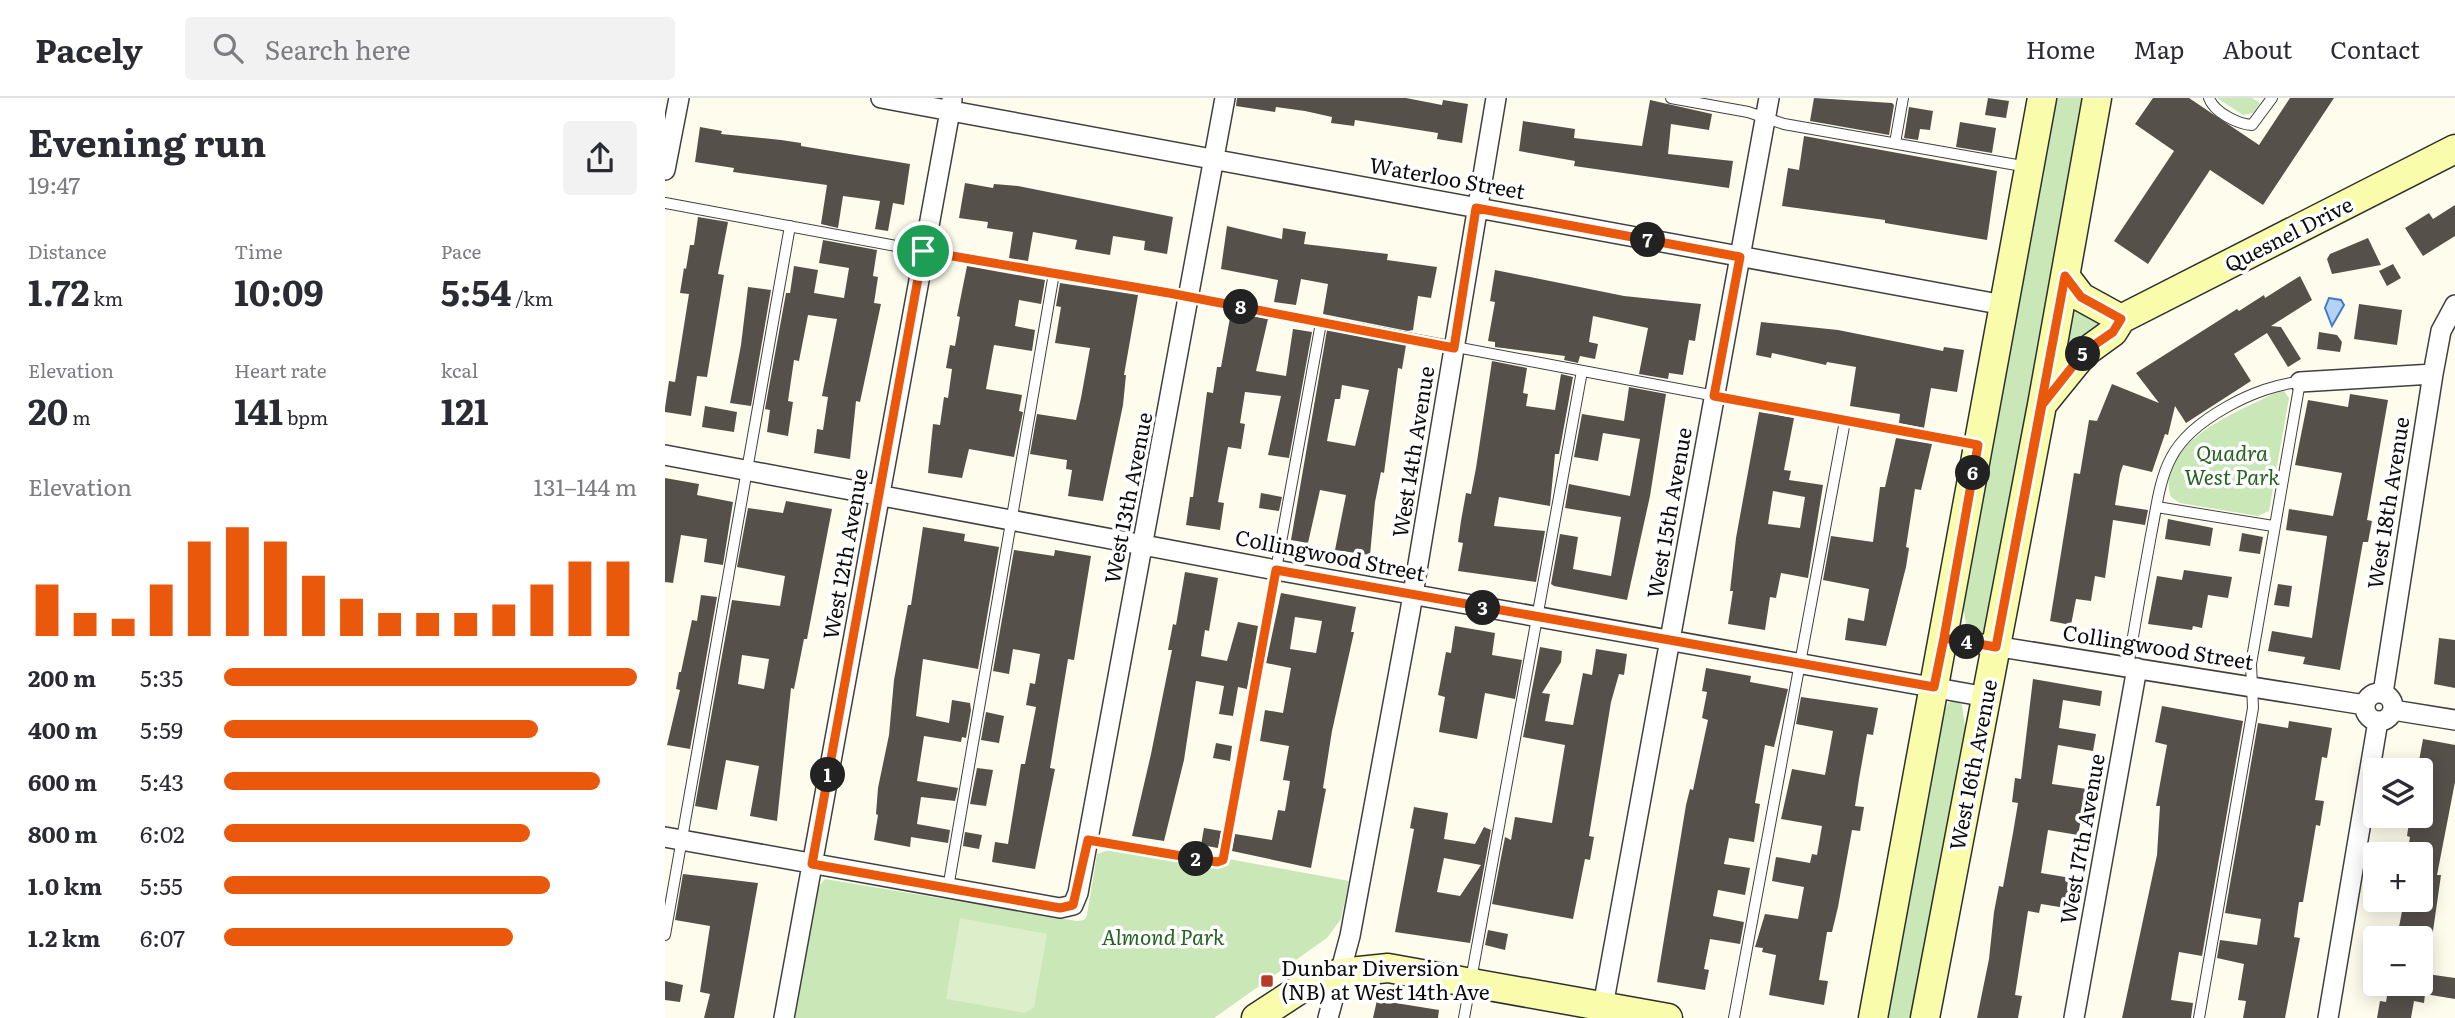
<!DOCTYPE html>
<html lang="en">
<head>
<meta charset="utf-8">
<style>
  :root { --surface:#fff; --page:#f2f2f3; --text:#2b2b33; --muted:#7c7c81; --line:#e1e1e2; --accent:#ea580c }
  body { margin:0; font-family:Literata,serif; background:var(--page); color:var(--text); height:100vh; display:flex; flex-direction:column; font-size:26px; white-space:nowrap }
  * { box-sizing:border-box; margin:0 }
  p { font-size:23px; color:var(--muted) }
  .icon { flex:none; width:38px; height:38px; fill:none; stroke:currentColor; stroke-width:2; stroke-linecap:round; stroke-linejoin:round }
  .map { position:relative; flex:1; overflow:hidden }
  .drawer { display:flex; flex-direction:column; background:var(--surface); width:665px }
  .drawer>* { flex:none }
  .buttons { position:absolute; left:1698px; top:660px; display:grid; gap:14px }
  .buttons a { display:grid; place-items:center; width:70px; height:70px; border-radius:7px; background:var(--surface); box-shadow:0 4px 18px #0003; font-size:35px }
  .pin { position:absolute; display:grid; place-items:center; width:60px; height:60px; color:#fff; margin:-30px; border:4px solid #fff; border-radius:50%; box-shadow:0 2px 7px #0007 }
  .km { position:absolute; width:35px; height:35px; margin:-18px; border-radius:50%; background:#222; color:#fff; font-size:19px; line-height:35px; text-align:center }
  .round { display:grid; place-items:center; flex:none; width:74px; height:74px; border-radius:7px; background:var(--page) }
  .overview { display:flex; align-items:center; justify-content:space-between; height:119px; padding:0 28px }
  h1 { font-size:38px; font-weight:700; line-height:52px }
  .figures { display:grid; grid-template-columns:repeat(3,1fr); gap:10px; height:119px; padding:7px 28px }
  .figures div { display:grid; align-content:center }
  .figures b { font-size:35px; font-weight:700 }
  .figures small { font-size:19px; font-weight:400 }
  .figures p { font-size:19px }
  .chart { height:196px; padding:14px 28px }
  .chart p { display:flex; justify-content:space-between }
  .chart svg { width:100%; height:126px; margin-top:7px; stroke:var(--accent); stroke-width:6 }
  ul { padding:0 28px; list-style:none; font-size:23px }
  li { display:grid; grid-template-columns:112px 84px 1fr; align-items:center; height:52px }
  li i { height:18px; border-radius:9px; background:var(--accent) }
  header { display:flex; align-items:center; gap:42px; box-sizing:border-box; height:98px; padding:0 35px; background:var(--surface); border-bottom:2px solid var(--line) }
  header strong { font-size:33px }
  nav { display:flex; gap:38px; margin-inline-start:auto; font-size:24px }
  .search { width:490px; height:63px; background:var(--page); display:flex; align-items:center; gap:18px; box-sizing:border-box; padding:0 24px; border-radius:7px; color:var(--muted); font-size:26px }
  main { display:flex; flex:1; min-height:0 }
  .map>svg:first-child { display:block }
  .green { fill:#cae7b8 }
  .pitch { fill:#dcefca }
  .water { fill:#b4d2f3; stroke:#3e7cc8; stroke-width:2 }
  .building { fill:#55504a; fill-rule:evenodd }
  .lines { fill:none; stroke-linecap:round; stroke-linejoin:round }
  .lane-casing { stroke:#404040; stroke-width:12 }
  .street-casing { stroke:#404040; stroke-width:22 }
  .secondary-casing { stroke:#2f2f2f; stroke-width:31 }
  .lane { stroke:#fff; stroke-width:10 }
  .street { stroke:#fff; stroke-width:19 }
  .secondary { stroke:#f8fcab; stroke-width:28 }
  .route-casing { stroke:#fff; stroke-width:14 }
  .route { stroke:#ea580c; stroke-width:9 }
  .poi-dot { fill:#b7392a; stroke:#fff; stroke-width:2.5 }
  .labels { text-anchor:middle; stroke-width:7; stroke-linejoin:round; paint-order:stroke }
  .street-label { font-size:21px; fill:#0d0d0d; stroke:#fff }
  .park-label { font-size:21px; font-style:italic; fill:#246220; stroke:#fff }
  .poi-label { font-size:21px; fill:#0d0d0d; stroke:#fff; text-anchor:start }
</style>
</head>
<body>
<header>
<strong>Pacely</strong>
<div class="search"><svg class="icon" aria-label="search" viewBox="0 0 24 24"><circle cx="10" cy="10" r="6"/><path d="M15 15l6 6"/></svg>Search here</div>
<nav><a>Home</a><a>Map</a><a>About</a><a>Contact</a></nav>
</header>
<main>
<section class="drawer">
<div class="overview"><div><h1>Evening run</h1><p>19:47</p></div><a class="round"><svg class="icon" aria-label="share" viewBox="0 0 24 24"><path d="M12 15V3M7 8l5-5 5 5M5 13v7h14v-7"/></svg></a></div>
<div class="figures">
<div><p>Distance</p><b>1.72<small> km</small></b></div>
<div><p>Time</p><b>10:09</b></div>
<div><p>Pace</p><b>5:54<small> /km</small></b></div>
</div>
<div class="figures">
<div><p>Elevation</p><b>20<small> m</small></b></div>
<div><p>Heart rate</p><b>141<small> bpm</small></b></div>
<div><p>kcal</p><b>121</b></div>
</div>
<div class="chart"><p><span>Elevation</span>131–144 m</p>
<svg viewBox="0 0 160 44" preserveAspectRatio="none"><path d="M5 44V26M15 44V36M25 44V38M35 44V26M45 44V11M55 44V6M65 44V11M75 44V23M85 44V31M95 44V36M105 44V36M115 44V36M125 44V33M135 44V26M145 44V18M155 44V18"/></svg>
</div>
<ul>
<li><b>200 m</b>5:35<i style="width:100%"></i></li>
<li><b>400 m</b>5:59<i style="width:76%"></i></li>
<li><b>600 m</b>5:43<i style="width:91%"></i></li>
<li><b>800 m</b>6:02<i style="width:74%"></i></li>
<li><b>1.0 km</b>5:55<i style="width:79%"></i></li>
<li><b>1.2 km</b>6:07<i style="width:70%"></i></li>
</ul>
</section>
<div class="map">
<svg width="1790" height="920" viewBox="0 0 1790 920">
  <rect width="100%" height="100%" fill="#fefded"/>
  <path class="green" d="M1391 0H1423L1322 537 1312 539 1301 526 1298 507Z
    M1552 0H1587L1595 5 1588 15 1578 17Z
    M1406 203 1444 224 1396 271Z
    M1614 293H1619L1624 300 1604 413 1593 418 1515 405 1506 399C1488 344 1578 312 1614 293Z
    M1291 602 1297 607 1301 636 1249 920H1222L1271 634 1283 605Z
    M447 751 556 769 564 761 684 783 676 821 662 840 549 920H129L153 789 160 781 412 823 419 822 422 817 432 756Z"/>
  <path class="pitch" d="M295 820 382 836 369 909 360 915 281 901Z"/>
  <path class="water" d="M1664 200 1676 202 1679 207 1667 228 1660 210Z"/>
  <path class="building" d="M572 0H741L777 7 778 2 803 6 797 45 772 41 773 35 690 22 689 28 666 25 667 19 640 13 611 9 610 14 571 8Z
    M1149 0 1227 5 1229 7 1224 37 1145 23Z
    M1323 0 1344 3 1341 20 1320 17Z
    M1488 0H1524L1594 47 1625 0H1669L1598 107 1545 72 1483 166 1449 143 1509 53 1470 26Z
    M985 2 1047 16 1044 32 1006 26 1003 56 1068 63 1064 90 909 68 910 63 854 53 858 23 910 31 909 40 977 48Z
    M1244 9 1268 13 1265 32 1255 31 1253 42 1239 40Z
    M1295 24 1331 30 1327 55 1291 49Z
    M35 29 57 33 56 36 116 42 136 45V48L245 66 239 107 228 105 223 133 210 131 215 103 178 98 173 130 156 126 162 87 68 74 69 70 30 64Z
    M1139 38 1332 73 1322 142 1220 125V122L1117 108 1123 70 1134 72Z
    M300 85 328 90 329 86 353 88 508 119 502 156 479 152 480 143 448 138 445 157 410 151 412 142 368 134 363 163 344 160 348 134 322 130 323 124 294 120Z
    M1790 107V138L1758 158 1740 130 1764 115 1768 121Z
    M33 119 63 124 53 176 59 177 42 279 32 278 26 318 0 314V310L4 283 10 284 24 196 15 195 19 170 21 171 25 147H29Z
    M562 128 617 141 618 130 641 134 639 146 723 156 722 162 772 169 766 200 753 198 748 232 743 233 658 216 663 186 636 181 631 207 609 204 613 182 556 171Z
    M1703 140 1716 167 1667 176 1662 161 1665 156Z
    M158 142 212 152 208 178 213 179 209 205 216 206 195 304 191 303 185 361 149 355 152 331 158 332 163 299 157 298 172 221 143 217 134 263 129 262 123 303 128 304 123 338 102 334 105 312 100 311 121 195H125L129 168 153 172 149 195 179 200 184 170 154 165Z
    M1728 166 1736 180 1722 188 1714 173Z
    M302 168 380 182 376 206 354 202 350 228 370 232 367 253 329 247 321 291 357 297 354 313 358 314 349 359 304 351 297 380 263 375 268 326 275 327 279 299 283 300 287 271 281 270 285 247 290 248 295 219 292 218Z
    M830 172 959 198 1036 206 1030 243 1024 242 1018 277 1004 275 1003 281 974 276 983 230 928 218 924 244 933 246 930 261 915 258 913 265 899 262 900 258 830 249V244L823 243 830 204 825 203Z
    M1635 178 1647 202 1606 228 1616 229 1636 261 1623 269 1602 235 1569 256 1586 283 1521 325 1510 308 1503 337 1500 336 1487 374 1458 367 1455 376 1450 407 1483 412 1480 427 1448 422 1440 480 1430 478 1426 503 1411 501 1406 527 1385 523 1409 375 1415 376 1424 322 1432 323 1447 286 1494 305 1471 275 1572 211 1574 213 1599 197 1600 200Z
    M395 185 473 197 459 277H461L458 307 438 403 403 398 407 372 401 371 402 362 365 356 372 316 411 322 416 300 425 250 390 245 396 209 391 208Z
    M83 189 106 192 86 308 65 305 76 247Z
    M1694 206 1737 212 1732 247 1689 241Z
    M566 214 603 221 591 273 621 278 628 231 647 234 624 360 603 357 616 298 580 294 575 325 580 326 576 351 563 349 553 404 559 405 555 432 521 427 525 399H528L542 294 548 295 552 269H556Z
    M1096 224 1173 232 1278 253 1279 249 1299 252 1292 294 1266 290 1259 330 1234 325 1235 316 1185 308 1191 269 1162 264 1161 267 1107 255 1106 260 1091 257Z
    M662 232 741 247 737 271 733 270 719 375 716 374 710 404 705 457 670 452 681 397 655 392 643 445 626 442ZM677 287 704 292 690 348 662 343 670 301H675Z
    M1654 234 1672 237 1677 244 1675 254 1652 251Z
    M827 263 862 270 858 295 863 296 861 308 890 312 896 276 908 279 894 356H890L885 408 834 399 829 428 880 433 871 484 793 473 798 445 793 444 796 423 801 395 806 396 811 370Z
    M964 289 1001 296 985 398 962 502 889 488 886 486 895 436 913 439 908 471 946 478 956 419 900 410 904 386 965 398 975 341 938 335 933 363 909 359 917 316 959 323Z
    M1685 296 1723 302 1702 422 1707 423 1703 444H1698L1675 572 1638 566 1640 559 1603 553 1607 533 1647 540 1662 438 1621 432 1624 411 1668 418 1677 375 1630 367 1643 302 1683 309Z
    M40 308 72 314 69 334 37 329Z
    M1094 314 1129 320 1119 372 1126 373 1124 382 1158 387 1143 480 1116 475 1111 500 1105 499 1100 532 1063 526 1068 493H1065L1071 440ZM1108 393 1140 399 1135 430 1103 426Z
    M1231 340 1267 346 1256 392 1250 391 1241 449 1244 450 1241 469 1221 548 1180 542 1183 520 1199 523 1204 491 1158 482 1166 438 1208 444 1215 389H1220Z
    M0 380 34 386 32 397 68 404 58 467 39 464 42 441 16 437 8 485 0 484Z
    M596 395 617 399 614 413 594 410Z
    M121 403 167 411 142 541H139L129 591 126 590 112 723 85 718 94 668 61 662 52 712 30 708 67 502 115 508 120 478 72 469 83 410 118 415ZM77 557 104 561 99 591 73 586Z
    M1503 421 1548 430 1545 448 1500 441Z
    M258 429 300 436 299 443 334 449 313 571 258 561 251 618 284 625 287 602 305 605 306 612 301 640 297 639 296 644 259 638 252 683 293 690 290 703 256 699 252 726 285 732 283 745 246 739 245 749 209 742 213 717 211 716 213 690 224 637 229 582 243 507H246Z
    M1577 435 1598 439 1595 456 1574 453Z
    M349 452 389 458 390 452 426 458 409 562 403 561 385 670 390 671 370 771 327 764 330 744 343 746 356 666H360L371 609 361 607 365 585 370 586 375 556 348 551 344 576 328 573Z
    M1519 472 1567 479 1563 500 1543 497 1537 530 1528 528 1527 532 1483 526 1492 478 1517 482Z
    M520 474 553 480 544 533 540 532 536 558 562 563 573 524 593 528 582 591 573 589 568 618 554 616 559 588 531 583 519 662 499 743 467 738 486 656 507 552H503L508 526 511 527Z
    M1613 486 1627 488 1624 509 1609 507Z
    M616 495 691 509 686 534H689L667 633 658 690 661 691 646 770 567 753 570 736 607 742 613 712 620 713 625 683 618 682 624 648 595 643 600 612 618 615 626 570 601 565ZM630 519 657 523 651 555 625 551Z
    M36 497 52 499 25 651 2 647 15 592 11 591 14 574H16L27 522 32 523Z
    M790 528 830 535 827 557 857 562 850 601 820 595 812 641 774 634 780 599 773 597 781 554 786 555Z
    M1774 540 1790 542V590L1769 586Z
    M875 549 897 553 896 564 877 595 885 596 880 623 908 627 918 575 927 577 931 551 962 556 959 577 954 576 946 604 924 738 929 739 925 762 920 761 908 821 827 806 840 739 846 742 850 719 887 725 900 647 858 639Z
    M1041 570 1086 578 1085 584 1123 591 1109 649 1100 647 1090 705 1095 706 1089 744 1064 740 1059 766 1085 770 1080 797 1053 792 1048 818 1079 824 1075 846 1045 841 1039 871 1044 872 1040 892 992 884 1021 707 1025 691 1028 692 1043 622 1037 620 1042 594 1037 593Z
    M1368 581 1437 593 1435 608 1398 602 1394 630 1431 636 1428 653 1393 647 1387 686 1422 691 1413 737 1383 732 1376 775 1406 780 1401 810 1376 806 1374 815 1363 813 1350 897 1357 898 1353 920H1312L1324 861 1329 814 1334 788 1338 789 1348 735 1353 705 1347 704 1350 680 1356 681Z
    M1136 599 1213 610 1208 637 1202 636 1194 681 1190 708 1199 709 1195 733 1187 732 1173 809 1167 834H1162L1154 882 1163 883 1159 907 1104 897 1111 857 1097 854 1098 850 1090 849 1100 816 1133 821 1139 789 1107 783 1111 759 1145 765 1147 756 1152 757 1157 728 1116 721 1127 671 1160 677 1168 633 1131 626Z
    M1497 608 1578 623 1537 858 1514 854 1506 902 1528 905 1526 920H1457L1492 757 1495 708H1491L1502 647 1490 644Z
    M321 614 339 618 334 645 316 642Z
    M1624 623 1667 630 1662 660 1657 659 1650 702 1659 703 1655 728 1651 727 1638 804H1634L1629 839 1635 840 1620 920H1578L1581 903 1573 902 1579 866 1552 860 1555 842 1592 847 1596 821 1560 815 1593 625 1623 630Z
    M1758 641 1790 647V684L1772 777H1776L1767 840 1733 834 1739 803 1755 806V756H1742L1745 739 1742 738 1745 718H1755L1754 663Z
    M551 645 567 648 565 663 548 660Z
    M312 670 328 672 321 708 305 706Z
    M749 709 783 715 779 741 810 746 819 729 826 732 805 845 730 834 749 731 745 730ZM779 760 816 767 795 798 772 794Z
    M539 730 556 733 553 750 536 747Z
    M300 734 317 737 314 751 298 748Z
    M18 776 93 785 69 920H39L45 896 35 894 45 828 10 822Z
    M823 832 843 836 840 852 820 847Z
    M1755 875 1790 880V901L1760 896 1759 905 1749 903 1746 920H1712L1715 903 1721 904 1724 886H1755Z
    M0 883 18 887 15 904 0 902Z
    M712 902 774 912 773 920H708Z"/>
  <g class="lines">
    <g class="lane-casing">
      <path id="lane" d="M1006 0 1083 14 1119 26 1363 69
        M1544 0C1549 14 1572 26 1587 27L1607 0
        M1230 45 1238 0
        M0 105 258 153 504 195 1311 347
        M1492 409 1608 428
        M1463 569C1470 525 1478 481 1486 437 1491 413 1494 382 1506 360 1525 322 1593 287 1635 284L1586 566 1588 610 1534 920
        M423 742 552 764 558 762 656 225
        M283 790 389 175
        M0 837 125 128
        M799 920 917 273
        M1069 920 1180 323"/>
    </g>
    <g class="street-casing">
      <path id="street" d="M216 0 1339 207
        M0 72 14 0
        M1635 284 1768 276
        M0 357 611 472 1322 599
        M1279 540 1700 607
        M1700 609a14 14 0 1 1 28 0a14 14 0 1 1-28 0Z
        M1718 595 1768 276 1776 233 1790 207
        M1728 612 1790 622
        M0 739 395 810 408 807 413 795 560 0
        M936 919 1104 0
        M119 920 287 2
        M663 920 685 838 745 514 831 0
        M1409 920 1472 570
        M1663 920 1713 623"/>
    </g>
    <g class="secondary-casing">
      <path id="secondary" d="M1400 178 1416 199 1456 221
        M1380 303 1419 255 1448 234 1456 221 1790 51
        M591 920 643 886 675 875 723 870 1003 920
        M1208 920 1377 0
        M1260 920 1377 307 1432 0"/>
    </g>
    <use href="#lane" class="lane"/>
    <use href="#street" class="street"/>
    <use href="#secondary" class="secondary"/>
  </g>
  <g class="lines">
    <g class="route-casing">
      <path id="route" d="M258 153 147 766 395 810 408 807 423 742 552 764 558 762 611 472 1269 589 1279 540 1331 549 1400 178 1416 199 1456 221 1448 234 1419 254 1377 307 1331 549 1279 540 1313 347 1049 298 1075 159 811 110 789 250 504 195 258 153"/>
    </g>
    <use href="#route" class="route"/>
  </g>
  <rect class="poi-dot" x="595" y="876" width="14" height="14" rx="3.5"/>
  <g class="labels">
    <g class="street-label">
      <text transform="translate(782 81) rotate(10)" y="7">Waterloo Street</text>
      <text transform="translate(1624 137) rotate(-27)" y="7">Quesnel Drive</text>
      <text transform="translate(749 354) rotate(-81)" y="7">West 14th Avenue</text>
      <text transform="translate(464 400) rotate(-79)" y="7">West 13th Avenue</text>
      <text transform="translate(1724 405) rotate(-81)" y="7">West 18th Avenue</text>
      <text transform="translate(1005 415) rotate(-80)" y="7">West 15th Avenue</text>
      <text transform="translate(181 456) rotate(-80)" y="7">West 12th Avenue</text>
      <text transform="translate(665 458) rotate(11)" y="7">Collingwood Street</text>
      <text transform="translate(1493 550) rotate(9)" y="7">Collingwood Street</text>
      <text transform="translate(1309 667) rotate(-79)" y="7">West 16th Avenue</text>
      <text transform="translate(1418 741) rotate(-80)" y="7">West 17th Avenue</text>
    </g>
    <g class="park-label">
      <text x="1567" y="363">Quadra<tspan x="1567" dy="24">West Park</tspan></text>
      <text x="498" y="847">Almond Park</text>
    </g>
    <g class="poi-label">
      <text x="616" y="878">Dunbar Diversion<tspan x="616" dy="24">(NB) at West 14th Ave</tspan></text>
    </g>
  </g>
</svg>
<div class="buttons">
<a><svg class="icon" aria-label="layers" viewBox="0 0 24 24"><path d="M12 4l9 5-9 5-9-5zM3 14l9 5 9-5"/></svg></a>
<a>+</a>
<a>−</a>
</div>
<div class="pin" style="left:258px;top:153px;background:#1e9e55"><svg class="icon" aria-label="arrive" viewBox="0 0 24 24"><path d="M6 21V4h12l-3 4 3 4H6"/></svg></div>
<b class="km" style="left:163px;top:677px">1</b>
<b class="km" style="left:531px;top:761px">2</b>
<b class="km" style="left:818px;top:510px">3</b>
<b class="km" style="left:1302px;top:544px">4</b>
<b class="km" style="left:1418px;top:256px">5</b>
<b class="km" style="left:1308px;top:375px">6</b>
<b class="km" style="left:983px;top:142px">7</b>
<b class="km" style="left:576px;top:209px">8</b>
</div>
</main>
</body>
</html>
